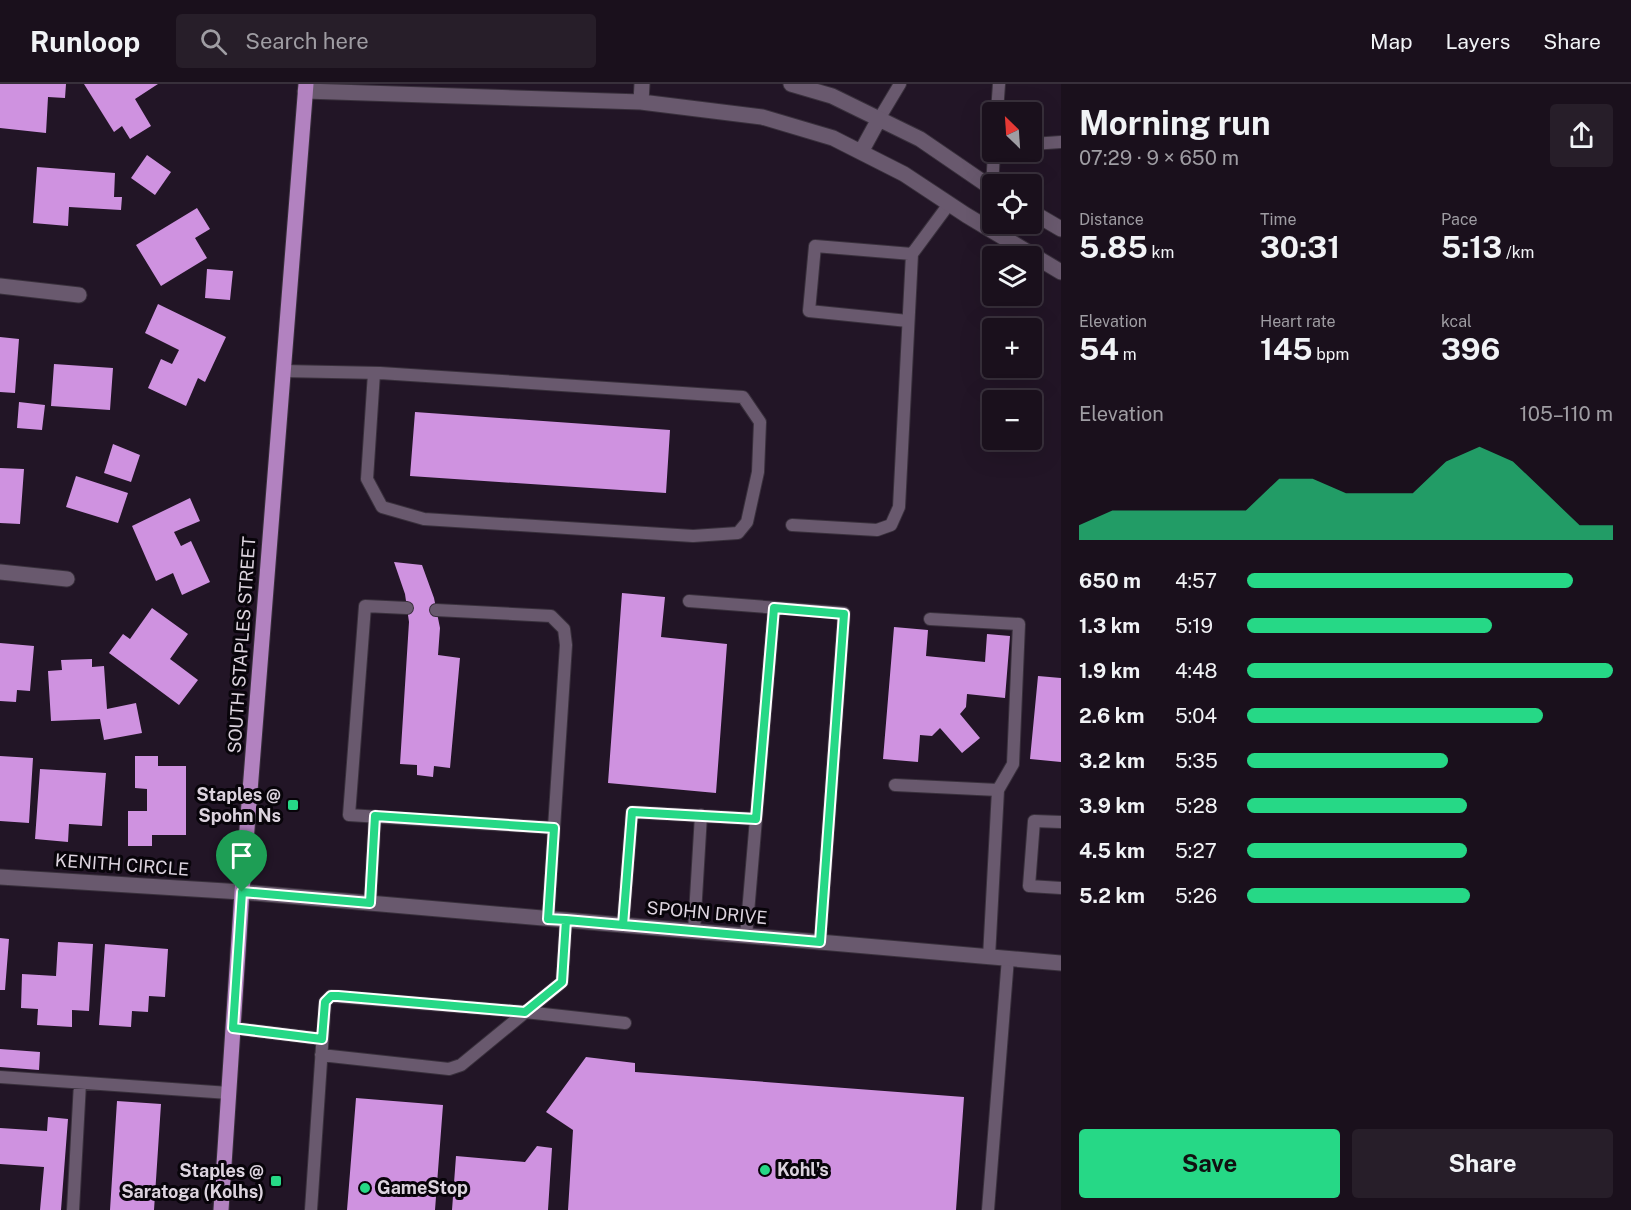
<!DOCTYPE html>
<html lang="en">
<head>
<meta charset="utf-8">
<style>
  :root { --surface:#1a101c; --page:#271e29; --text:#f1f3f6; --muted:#9f9da3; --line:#38303b; --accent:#26d886 }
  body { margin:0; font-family:"Public Sans",sans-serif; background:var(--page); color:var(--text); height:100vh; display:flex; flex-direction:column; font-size:22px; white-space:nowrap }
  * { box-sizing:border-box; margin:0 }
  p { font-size:20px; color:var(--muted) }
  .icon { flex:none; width:33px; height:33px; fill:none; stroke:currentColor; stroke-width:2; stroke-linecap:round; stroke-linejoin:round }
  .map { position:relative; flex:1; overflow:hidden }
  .sheet { display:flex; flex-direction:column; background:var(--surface); width:570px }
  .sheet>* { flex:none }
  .needle { width:39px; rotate:335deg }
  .fabs { position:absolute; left:982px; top:18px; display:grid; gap:12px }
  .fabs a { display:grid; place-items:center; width:60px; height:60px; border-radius:6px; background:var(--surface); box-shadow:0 6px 24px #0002,0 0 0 2px var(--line); font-size:30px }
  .pin { position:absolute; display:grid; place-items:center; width:51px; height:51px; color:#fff; margin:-62px -26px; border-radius:50% 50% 50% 0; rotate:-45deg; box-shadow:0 0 6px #0007 }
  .pin .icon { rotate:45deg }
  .round { display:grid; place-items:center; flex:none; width:63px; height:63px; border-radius:6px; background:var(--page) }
  .overview { display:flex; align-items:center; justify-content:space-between; height:102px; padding:0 18px }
  h1 { font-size:33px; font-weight:700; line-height:45px }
  .stats { display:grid; grid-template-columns:repeat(3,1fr); gap:9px; height:102px; padding:6px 18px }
  .stats div { display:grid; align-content:center }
  .stats b { font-size:30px; font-weight:700 }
  .stats small { font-size:16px; font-weight:400 }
  .stats p { font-size:16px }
  .chart { height:168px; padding:12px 18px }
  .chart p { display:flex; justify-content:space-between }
  .chart svg { width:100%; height:108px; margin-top:6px; fill:var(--accent); opacity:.7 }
  .primary-button { display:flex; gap:12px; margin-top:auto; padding:12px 18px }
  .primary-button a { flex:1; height:69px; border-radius:6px; background:var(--accent); color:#111; font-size:24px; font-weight:700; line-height:69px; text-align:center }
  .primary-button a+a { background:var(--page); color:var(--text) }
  ul { padding:0 18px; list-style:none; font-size:20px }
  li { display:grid; grid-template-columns:96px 72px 1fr; align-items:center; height:45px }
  li i { height:15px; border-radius:8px; background:var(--accent) }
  header { display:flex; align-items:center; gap:36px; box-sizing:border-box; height:84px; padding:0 30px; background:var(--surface); border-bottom:2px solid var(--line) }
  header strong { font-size:28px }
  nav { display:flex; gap:33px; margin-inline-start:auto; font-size:21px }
  .search { width:420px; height:54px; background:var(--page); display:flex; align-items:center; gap:15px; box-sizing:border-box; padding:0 21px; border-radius:6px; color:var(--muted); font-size:22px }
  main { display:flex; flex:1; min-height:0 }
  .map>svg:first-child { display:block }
  .building { fill:#cf92e0 }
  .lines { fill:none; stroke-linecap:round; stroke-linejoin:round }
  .lane-casing { stroke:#39303c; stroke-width:14 }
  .street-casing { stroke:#39303c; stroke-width:17 }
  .primary-casing { stroke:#39303c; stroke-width:17 }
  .lane { stroke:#69596e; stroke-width:12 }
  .street { stroke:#69596e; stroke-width:15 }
  .primary { stroke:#b282c0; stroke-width:15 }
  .route-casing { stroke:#fff; stroke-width:12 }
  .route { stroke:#26d886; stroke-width:8 }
  .poi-dot { fill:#26d886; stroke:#08040a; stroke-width:2 }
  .labels { text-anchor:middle; stroke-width:6; stroke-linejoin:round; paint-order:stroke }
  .street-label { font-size:18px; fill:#dcd3de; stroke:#08040a }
  .poi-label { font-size:18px; font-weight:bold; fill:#dcd3de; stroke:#08040a; text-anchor:end }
</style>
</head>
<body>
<header>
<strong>Runloop</strong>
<div class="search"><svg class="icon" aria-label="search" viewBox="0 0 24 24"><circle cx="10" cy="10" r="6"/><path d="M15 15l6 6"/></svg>Search here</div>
<nav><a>Map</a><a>Layers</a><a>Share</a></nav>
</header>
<main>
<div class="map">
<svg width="1061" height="1126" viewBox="0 0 1061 1126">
  <rect width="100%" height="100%" fill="#221526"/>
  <path class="building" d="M0 0H66L65 14 48 13 46 49 0 44Z
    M84 0H158L135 15 151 42 130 55 122 42 114 48Z
    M147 71 171 88 155 111 131 94Z
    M37 83 115 89 114 113H122L121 126 69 123 68 142 33 139Z
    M197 124 210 145 195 154 207 174 161 202 136 161Z
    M207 185 233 187 230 216 205 214Z
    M158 220 226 253 205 298 198 294 186 322 148 304 161 275 172 280 179 266 145 249Z
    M0 253 19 255 15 309 0 308Z
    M54 280 113 284 110 326 51 322Z
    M19 318 45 321 42 346 17 344Z
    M415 328 670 346 666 409 410 392Z
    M113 360 140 371 131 398 104 389Z
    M0 384 24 385 20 440 0 439Z
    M76 392 128 409 118 439 66 423Z
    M190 414 200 437 174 448 181 462 191 457 210 498 182 511 173 489 156 497 132 442Z
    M394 478 422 481 434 514 440 544 438 571 460 574 450 684 434 682 433 693 417 691V681L400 680 409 538 405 510Z
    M622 509 665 513 661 553 727 560 716 709 608 699Z
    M152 524 188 550 170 575 198 596 179 621 109 569 123 550 130 555Z
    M894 543 928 546 926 572 985 578 987 550 1010 552 1005 614 967 610 966 623 960 630 980 654 962 669 940 644 932 652 920 651 918 678 883 675Z
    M0 559 34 562 30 607 17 606 16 618 0 617Z
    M92 575V583L104 582 107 625 136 619 142 649 104 656 100 635 51 637 48 587 62 586 61 576Z
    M1038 592 1061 594V678L1030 675Z
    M0 672 33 674 29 739 0 737Z
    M135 672H158V682H186V751H152V762H128V727H147V705L135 704Z
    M40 685 106 689 102 742 69 740 68 758 35 755Z
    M0 854 9 855 5 906H0Z
    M58 858 93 860 89 927 72 926V943L37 941 38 925 21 924 22 890 56 892Z
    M105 860 168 865 165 913 149 912 148 928 132 927 131 943 99 941Z
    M0 965 40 968 39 986 0 983Z
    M586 973 635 979V988L964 1013 956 1126H568L573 1046 546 1028Z
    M356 1014 443 1021 435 1126H347Z
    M117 1017 161 1020 154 1126H110Z
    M48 1033 68 1035 61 1126H40L44 1083 0 1080V1044L47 1047Z
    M537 1062 552 1064 548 1126H452L456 1072 525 1078Z"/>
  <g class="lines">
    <g class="lane-casing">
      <path id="lane" d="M997 28 999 0
        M879 35 900 0
        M1032 60 1061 58
        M992 104 994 68
        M908 237 809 227 815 162 912 170
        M283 287 380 289 743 313 760 338 758 388 747 438 738 449 693 452 424 435 382 423 367 395 374 289
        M792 441 877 446 891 441 899 423 912 170 949 120
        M689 517 844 529 820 858
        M407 524 365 522 349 731 554 744 548 835
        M436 526 551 532 564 545 566 561 554 744
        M930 535 1019 540 1013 680 998 706 989 873
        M895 701 998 706
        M1061 738 1034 737 1029 802 1061 804
        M370 819 375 732
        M623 841 632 728 756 735
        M694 847 701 731
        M746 852 774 524
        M233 944 322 955
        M321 971 449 985 461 981 562 898 566 836
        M0 993 229 1009
        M73 1126 80 999
        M311 1126 325 918 331 912 525 928 625 939
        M988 1126 1008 874"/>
    </g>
    <g class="street-casing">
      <path id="street" d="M791 0 832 12 920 55 993 105
        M305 7 641 18 762 33 833 54 904 90 966 131 1061 188
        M641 18 642 0
        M861 68 879 35
        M1032 128 1061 145
        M0 202 79 211
        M0 488 67 495
        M0 793 242 808 1061 879"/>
    </g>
    <g class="primary-casing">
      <path id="primary" d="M221 1126 242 808 306 0"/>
    </g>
    <use href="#lane" class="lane"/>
    <use href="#street" class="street"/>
    <use href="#primary" class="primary"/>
  </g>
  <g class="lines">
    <g class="route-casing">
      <path id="route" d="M242 808 370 819 375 732 554 744 548 835 566 836 820 858 844 530 774 524 756 735 632 728 623 841 566 836 562 898 525 928 338 912H331L325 918 322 955 233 944 242 808"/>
    </g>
    <use href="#route" class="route"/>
  </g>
  <g class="poi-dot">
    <rect x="287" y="715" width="12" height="12" rx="3"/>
    <circle cx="765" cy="1086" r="6"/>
    <rect x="270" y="1091" width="12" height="12" rx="3"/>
    <circle cx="365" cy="1104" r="6"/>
  </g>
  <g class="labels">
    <g class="street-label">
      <text transform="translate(242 561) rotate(-86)" y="6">SOUTH STAPLES STREET</text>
      <text transform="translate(122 781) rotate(4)" y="6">KENITH CIRCLE</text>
      <text transform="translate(707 829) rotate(5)" y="6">SPOHN DRIVE</text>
    </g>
    <g class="poi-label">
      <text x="281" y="717">Staples @<tspan x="281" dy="21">Spohn Ns</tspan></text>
      <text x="777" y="1092" text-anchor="start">Kohl's</text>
      <text x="264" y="1093">Staples @<tspan x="264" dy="21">Saratoga (Kolhs)</tspan></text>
      <text x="377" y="1110" text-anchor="start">GameStop</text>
    </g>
  </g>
</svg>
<div class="fabs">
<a><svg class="needle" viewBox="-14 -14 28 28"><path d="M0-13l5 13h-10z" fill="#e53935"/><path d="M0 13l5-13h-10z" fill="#9f9da3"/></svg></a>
<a><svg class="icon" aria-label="locate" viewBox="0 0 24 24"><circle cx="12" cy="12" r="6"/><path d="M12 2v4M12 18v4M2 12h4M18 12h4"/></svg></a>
<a><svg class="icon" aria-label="layers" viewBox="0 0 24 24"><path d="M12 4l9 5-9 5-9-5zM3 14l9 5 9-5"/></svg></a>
<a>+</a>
<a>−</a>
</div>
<div class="pin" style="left:242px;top:808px;background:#1e9e55"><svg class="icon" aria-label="arrive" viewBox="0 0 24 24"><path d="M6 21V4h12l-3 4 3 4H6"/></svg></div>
</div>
<section class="sheet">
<div class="overview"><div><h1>Morning run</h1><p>07:29 · 9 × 650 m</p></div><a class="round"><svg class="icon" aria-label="share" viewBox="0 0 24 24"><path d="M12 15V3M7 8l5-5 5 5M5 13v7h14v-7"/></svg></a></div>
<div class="stats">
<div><p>Distance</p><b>5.85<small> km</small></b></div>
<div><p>Time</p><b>30:31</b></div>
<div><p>Pace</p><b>5:13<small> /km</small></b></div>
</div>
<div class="stats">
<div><p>Elevation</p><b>54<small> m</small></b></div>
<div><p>Heart rate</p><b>145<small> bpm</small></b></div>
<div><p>kcal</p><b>396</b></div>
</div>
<div class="chart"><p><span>Elevation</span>105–110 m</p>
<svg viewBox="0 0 160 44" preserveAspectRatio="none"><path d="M0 44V38L10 32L20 32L30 32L40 32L50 32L60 19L70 19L80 25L90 25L100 25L110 12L120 6L130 12L140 25L150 38L160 38V44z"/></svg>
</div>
<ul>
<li><b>650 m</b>4:57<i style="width:89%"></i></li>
<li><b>1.3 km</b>5:19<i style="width:67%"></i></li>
<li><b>1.9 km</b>4:48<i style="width:100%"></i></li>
<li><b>2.6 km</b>5:04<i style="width:81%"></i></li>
<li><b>3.2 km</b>5:35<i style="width:55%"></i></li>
<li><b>3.9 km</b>5:28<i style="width:60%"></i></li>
<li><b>4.5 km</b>5:27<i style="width:60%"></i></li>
<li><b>5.2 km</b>5:26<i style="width:61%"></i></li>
</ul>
<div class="primary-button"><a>Save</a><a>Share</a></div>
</section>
</main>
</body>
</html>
